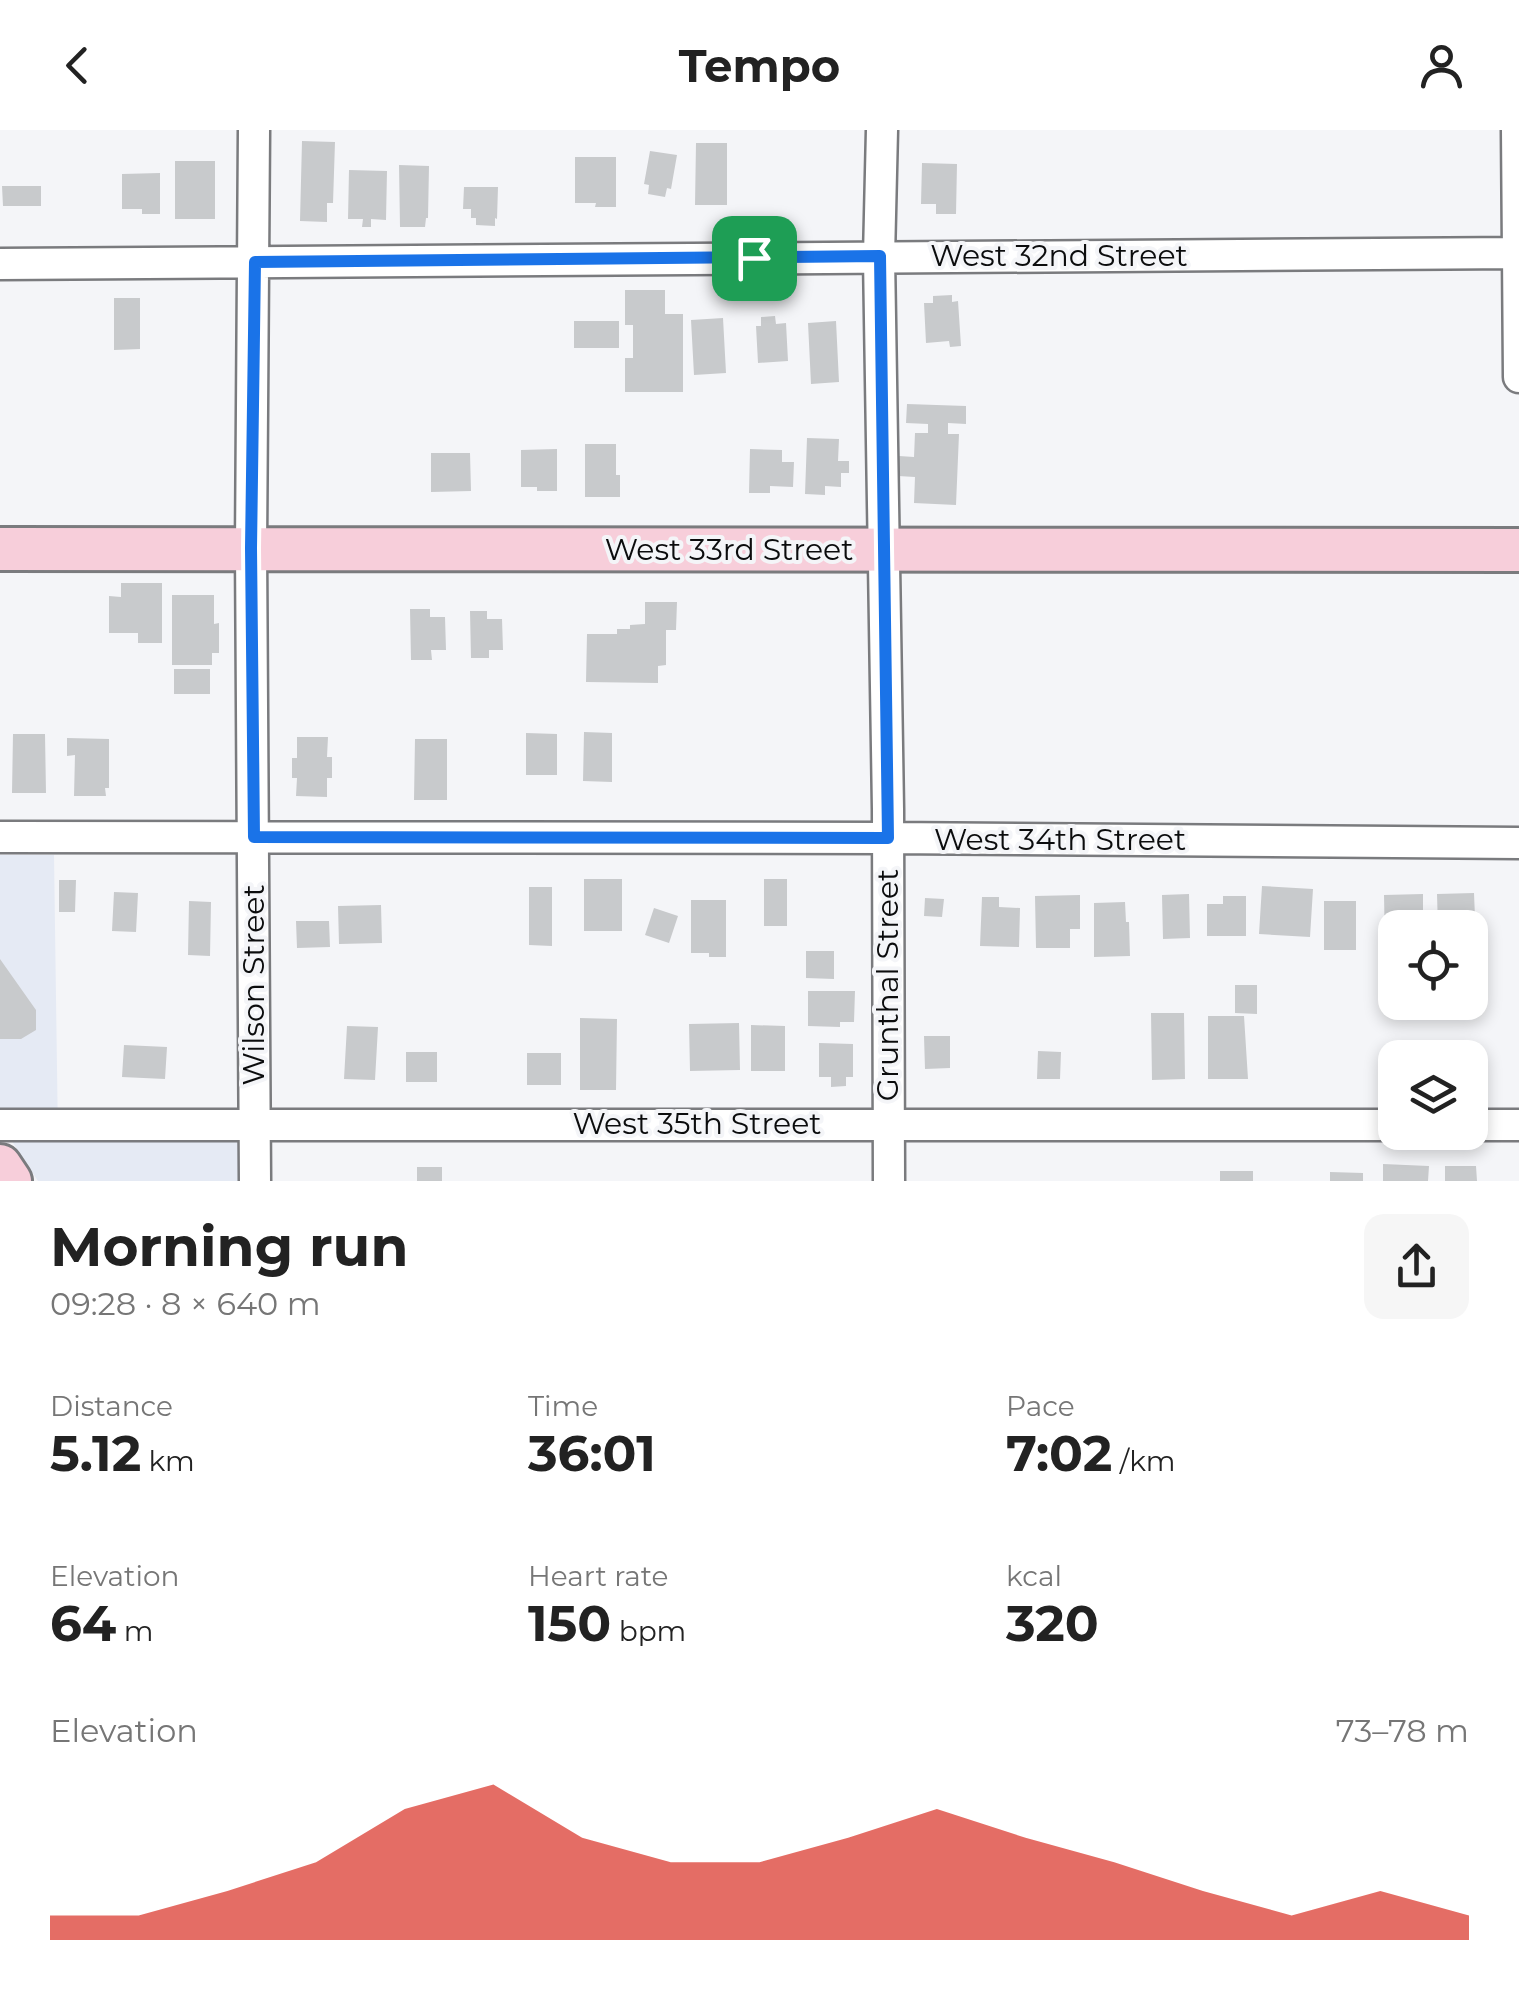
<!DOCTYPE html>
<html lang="en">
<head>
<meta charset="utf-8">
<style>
  :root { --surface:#fff; --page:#f6f6f6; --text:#222; --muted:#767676; --accent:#d93025 }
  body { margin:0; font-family:Montserrat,sans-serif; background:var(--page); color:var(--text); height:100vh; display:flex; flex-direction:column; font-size:38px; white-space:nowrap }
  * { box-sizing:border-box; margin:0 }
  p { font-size:32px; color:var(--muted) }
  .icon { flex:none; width:55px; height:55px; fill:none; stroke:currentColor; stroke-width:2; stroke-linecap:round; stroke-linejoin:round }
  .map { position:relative; height:1051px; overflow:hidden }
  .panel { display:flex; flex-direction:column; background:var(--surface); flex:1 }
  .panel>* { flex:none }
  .buttons { position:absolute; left:1378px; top:780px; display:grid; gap:20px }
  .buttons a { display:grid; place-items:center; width:110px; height:110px; border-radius:20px; background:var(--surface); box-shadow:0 5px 15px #0003; font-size:50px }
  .pin { position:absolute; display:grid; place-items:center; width:85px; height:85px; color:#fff; margin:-42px; border-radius:20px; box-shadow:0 5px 15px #0006 }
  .round { display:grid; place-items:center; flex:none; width:105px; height:105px; border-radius:20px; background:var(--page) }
  .overview { display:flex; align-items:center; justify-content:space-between; height:170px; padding:0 50px }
  h1 { font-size:55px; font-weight:700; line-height:75px }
  .figures { display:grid; grid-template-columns:repeat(3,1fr); gap:15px; height:170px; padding:10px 50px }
  .figures div { display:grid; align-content:center }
  .figures b { font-size:50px; font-weight:700 }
  .figures small { font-size:28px; font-weight:400 }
  .figures p { font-size:28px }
  .chart { height:280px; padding:20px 50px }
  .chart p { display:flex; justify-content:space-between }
  .chart svg { width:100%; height:180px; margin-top:10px; fill:var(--accent); opacity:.7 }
  header { display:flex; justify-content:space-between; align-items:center; height:130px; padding:0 50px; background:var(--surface); font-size:45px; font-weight:700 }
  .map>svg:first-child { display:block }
  .built { fill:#e5eaf4 }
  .building { fill:#c8cacc }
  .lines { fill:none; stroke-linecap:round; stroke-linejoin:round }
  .street-casing { stroke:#7a7b7e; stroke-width:35 }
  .secondary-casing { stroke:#7a7b7e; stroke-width:48 }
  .street { stroke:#fff; stroke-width:30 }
  .secondary { stroke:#f7ceda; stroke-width:42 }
  .route-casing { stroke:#fff; stroke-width:20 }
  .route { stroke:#1a73e8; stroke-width:12 }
  .labels { text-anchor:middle; stroke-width:8; stroke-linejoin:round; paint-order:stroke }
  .street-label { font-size:30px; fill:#0b0c0d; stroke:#f4f5f8 }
</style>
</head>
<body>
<header><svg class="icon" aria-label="back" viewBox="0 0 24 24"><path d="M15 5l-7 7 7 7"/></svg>Tempo<svg class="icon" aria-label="person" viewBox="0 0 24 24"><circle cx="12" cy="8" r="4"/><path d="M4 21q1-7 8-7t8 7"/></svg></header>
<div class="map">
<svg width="1519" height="1051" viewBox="0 0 1519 1051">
  <rect width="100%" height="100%" fill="#f4f5f8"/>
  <path class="built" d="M0 725H54L58 1009 243 1010 244 1051H38L0 993Z"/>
  <path class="building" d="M302 11 335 12 333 73H327V92L300 91Z
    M696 13H727V75H695Z
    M650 21 677 25 671 59 667 58 665 67 648 64 649 55 644 54Z
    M575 27H616V77H595L596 73H575Z
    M175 31H215V89H175Z
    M922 33 957 34 956 84H936V74H921Z
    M399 35 429 36 428 88H426L425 97H400Z
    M349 40 387 41 386 90 371 89V97H362L363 89H348Z
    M160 43V84H142V79H122V44Z
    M2 56H41V76H3Z
    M464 57H498L497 89 495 88V96L476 95V88H471V79H463Z
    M625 160H665V184H683V262H625V228H633V195H625Z
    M952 165V172L958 171 961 216 950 217 949 211 926 213 924 173H933V166Z
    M114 168H140V219L114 220Z
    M775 186 776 194 786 193 788 231 758 233 756 196H761V187Z
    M723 188 726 243 694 245 691 190Z
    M574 191H619V218H574Z
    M836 191 839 252 811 254 808 193Z
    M907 274 966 276V294L948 293V304H959L956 375 914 373 915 347 898 346 899 326 914 327 915 303H928V294L906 293Z
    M807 308 839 309 838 331H849V343H841V357L825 356V365L805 364Z
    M585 314H616V345H620V367H585Z
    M557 319V361H537V357H521V320Z
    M750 319 782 320V332H794L793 357 770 356V363H749Z
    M431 323H470L471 361 431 362Z
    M121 453H162V513H138V503H109V466L121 467Z
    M172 465H214V494L219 493V523H212V535H172Z
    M645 472H677L676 500H666V535L658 536V553L586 552 587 504H617V499H630V495L645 494Z
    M410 479H430V487H445L446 520H431L432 530H411Z
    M470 481H487V489H502L503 520H489V528H471Z
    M174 539H210V564H174Z
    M584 602 612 603V652L583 651Z
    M526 603 557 604V645H526Z
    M13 604H45L46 663H12Z
    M297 607H328L327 627H332V648H327V667L296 666 297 648H292V628H297Z
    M67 608 109 609V658H105L106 666H74L75 625 67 626Z
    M415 609H447V670H414Z
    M584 749H622V801H584Z
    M764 749H787V796H764Z
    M59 750H76L75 782H59Z
    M1262 756 1313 759 1310 807 1259 804Z
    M529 757H552V816L529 815Z
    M114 762 138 763 136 802 112 801Z
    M1474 763 1476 812 1470 813V798H1438L1437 764Z
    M1189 764 1190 808 1163 809 1162 765Z
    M1423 764V798H1395V817L1385 818 1384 765Z
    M1080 765V799H1070V818H1036L1035 766Z
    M1223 766H1246V806H1207V774H1223Z
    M982 767H999V777L1020 778 1019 817 980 816Z
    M925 768 944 769 942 787 924 786Z
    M691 770H726V827H709V823H691Z
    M189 771 211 772 210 826 188 825Z
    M1324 771H1356V820H1324Z
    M1125 772 1126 792H1129L1130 826 1094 827V773Z
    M381 775 382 813 339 814 338 776Z
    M654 778 678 786 669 813 645 805Z
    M296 791H329L330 817 297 818Z
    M806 821H834V849L806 848Z
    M0 829 36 880V900L21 909H0Z
    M1235 855H1257V884L1235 883Z
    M808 861H855L854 892H840V897L808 896Z
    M1151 883H1184L1185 949 1152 950Z
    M1208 886H1244L1248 949H1208Z
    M580 888 617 889 616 960H580Z
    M739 893 740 940 690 941 689 894Z
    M751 895 785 896V941H751Z
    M347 896 378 897 375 950 344 949Z
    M924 906H950V938L925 939Z
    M819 913 853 914V947H846V956L831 957V947H819Z
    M124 915 167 917 165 949 122 947Z
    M1038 921 1061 922 1060 949H1037Z
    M406 922H437V952H406Z
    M527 923H561V955H527Z
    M1383 1034 1429 1036 1428 1051H1383Z
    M1445 1036H1476L1477 1051H1445Z
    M417 1037H442V1051H417Z
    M1220 1041H1253V1051H1220Z
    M1330 1042 1363 1043V1051H1330Z"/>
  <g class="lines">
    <g class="street-casing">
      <path id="street" d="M254 0 251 418 255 1051
        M882 0 879 127 888 679 889 1051
        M1517 0 1519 247
        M0 134 1518 123
        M0 707 888 708 1519 713
        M0 995H1395
        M1470 995H1519"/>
    </g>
    <g class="secondary-casing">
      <path id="secondary" d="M0 419 1519 420
        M0 1036 10 1051"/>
    </g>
    <use href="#street" class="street"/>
    <use href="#secondary" class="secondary"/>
  </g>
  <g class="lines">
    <g class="route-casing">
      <path id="route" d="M880 126 888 708 254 707 251 418 255 132Z"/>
    </g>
    <use href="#route" class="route"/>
  </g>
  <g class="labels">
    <g class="street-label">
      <text x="1059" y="136">West 32nd Street</text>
      <text x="729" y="430">West 33rd Street</text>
      <text x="1060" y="720">West 34th Street</text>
      <text transform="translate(254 855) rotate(-90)" y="10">Wilson Street</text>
      <text transform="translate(888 855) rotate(-90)" y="10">Grunthal Street</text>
      <text x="697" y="1004">West 35th Street</text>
    </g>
  </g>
</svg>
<div class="buttons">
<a><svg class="icon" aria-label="locate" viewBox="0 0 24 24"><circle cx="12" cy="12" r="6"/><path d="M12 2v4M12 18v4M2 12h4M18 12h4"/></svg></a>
<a><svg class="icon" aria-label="layers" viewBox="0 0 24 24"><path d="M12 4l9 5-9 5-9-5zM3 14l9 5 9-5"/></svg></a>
</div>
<div class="pin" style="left:754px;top:128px;background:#1e9e55"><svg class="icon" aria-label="arrive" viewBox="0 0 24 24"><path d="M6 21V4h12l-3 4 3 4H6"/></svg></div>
</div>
<section class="panel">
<div class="overview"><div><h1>Morning run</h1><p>09:28 · 8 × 640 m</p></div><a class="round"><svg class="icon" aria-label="share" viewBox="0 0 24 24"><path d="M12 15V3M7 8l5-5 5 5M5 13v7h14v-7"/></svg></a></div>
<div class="figures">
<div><p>Distance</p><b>5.12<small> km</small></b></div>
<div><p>Time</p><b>36:01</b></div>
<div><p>Pace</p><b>7:02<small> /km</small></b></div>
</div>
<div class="figures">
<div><p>Elevation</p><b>64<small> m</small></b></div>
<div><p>Heart rate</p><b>150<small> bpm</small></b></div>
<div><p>kcal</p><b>320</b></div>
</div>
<div class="chart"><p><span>Elevation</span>73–78 m</p>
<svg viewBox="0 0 160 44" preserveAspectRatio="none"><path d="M0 44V38L10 38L20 32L30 25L40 12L50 6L60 19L70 25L80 25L90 19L100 12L110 19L120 25L130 32L140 38L150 32L160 38V44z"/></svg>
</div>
</section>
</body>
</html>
